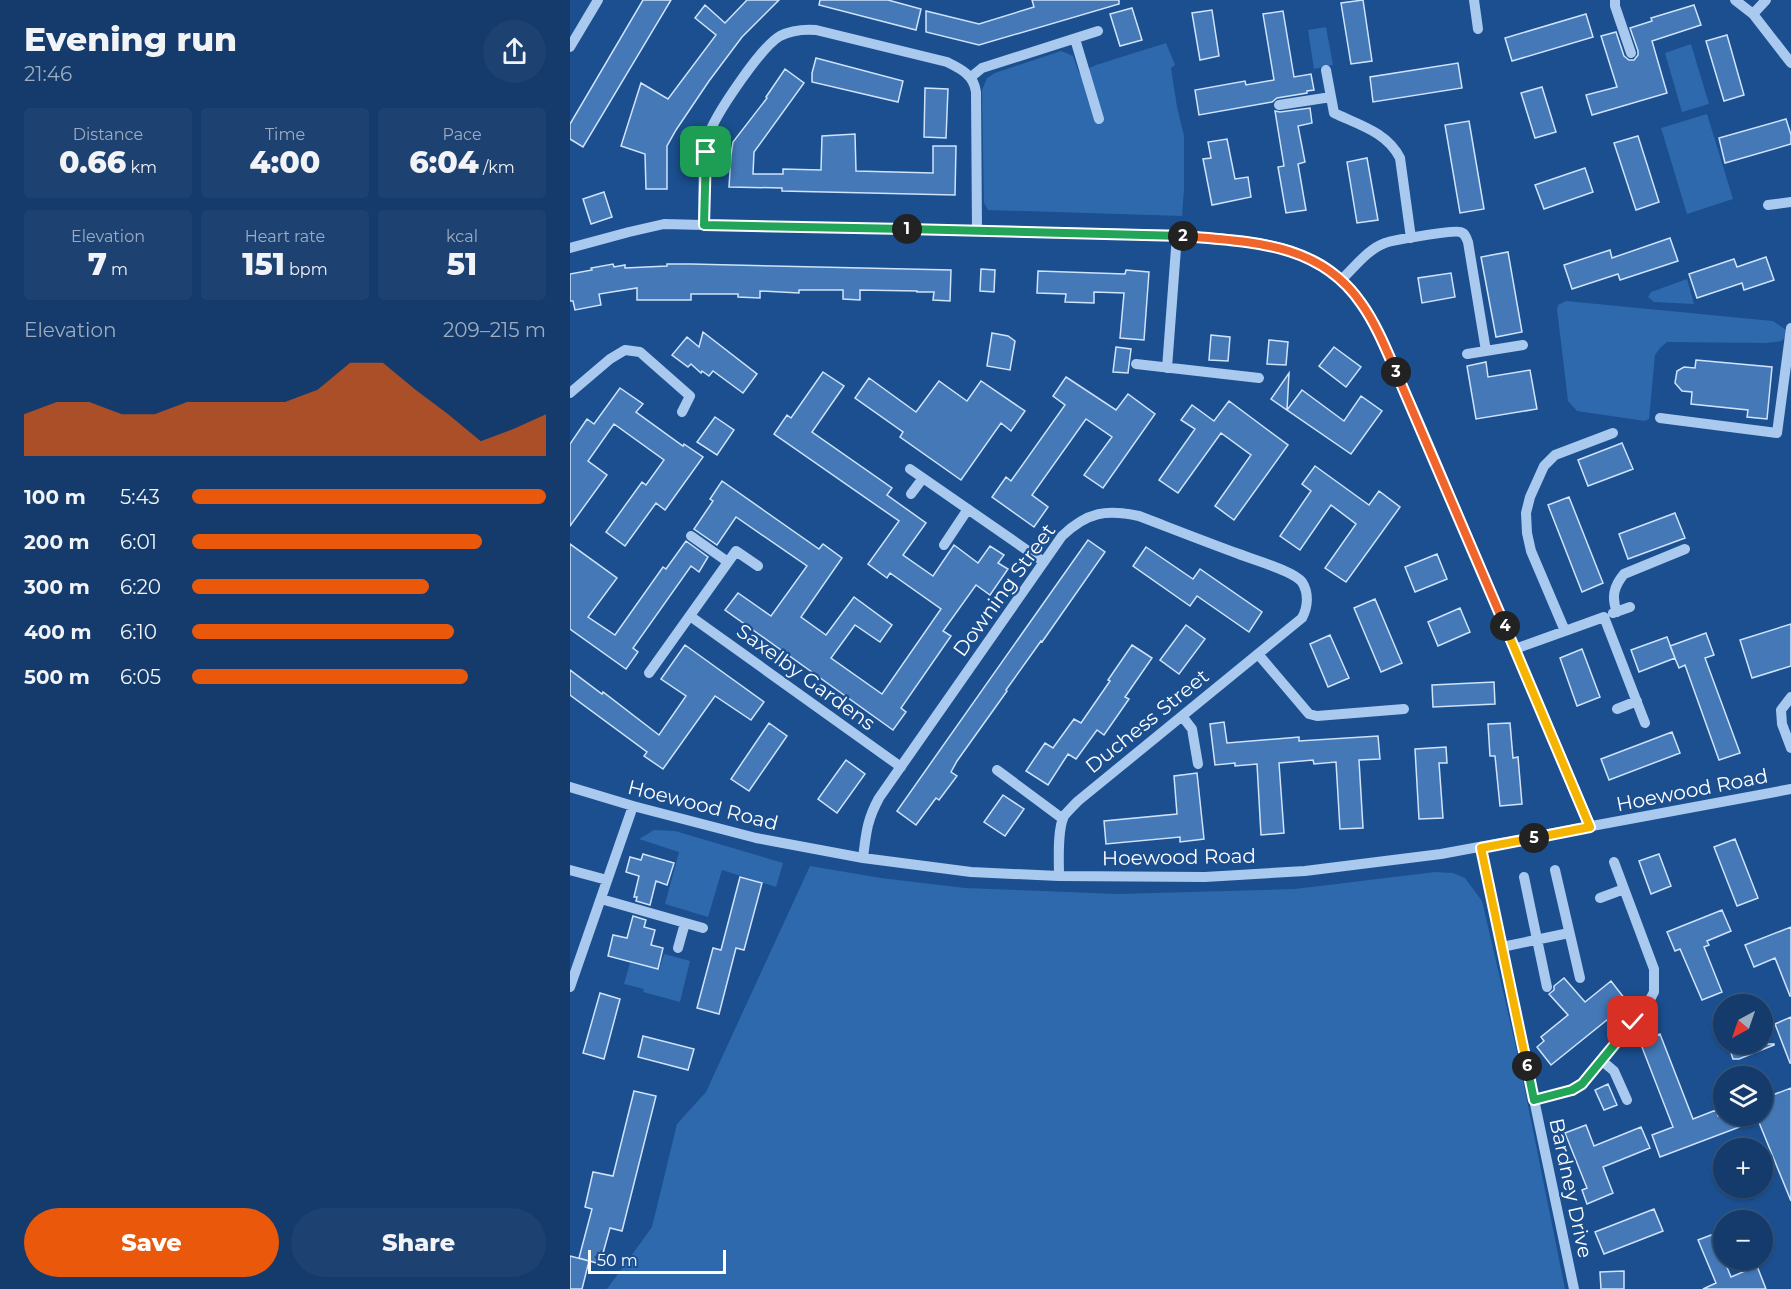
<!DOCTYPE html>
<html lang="en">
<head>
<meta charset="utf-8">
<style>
  :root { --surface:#143b6b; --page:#1d4271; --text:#f1f3f6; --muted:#9dadc1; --line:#33557e; --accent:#ea580c }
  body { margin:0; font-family:Montserrat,sans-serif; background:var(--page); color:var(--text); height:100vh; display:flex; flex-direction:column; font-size:22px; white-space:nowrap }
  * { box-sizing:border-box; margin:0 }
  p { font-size:20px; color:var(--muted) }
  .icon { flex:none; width:33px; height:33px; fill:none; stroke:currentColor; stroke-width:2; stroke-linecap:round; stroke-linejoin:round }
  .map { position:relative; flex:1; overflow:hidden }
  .side { display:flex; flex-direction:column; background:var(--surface); width:570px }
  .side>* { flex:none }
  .needle { width:39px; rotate:220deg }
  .fabs { position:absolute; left:1143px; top:994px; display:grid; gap:12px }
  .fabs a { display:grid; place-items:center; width:60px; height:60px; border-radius:50%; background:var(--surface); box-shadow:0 2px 4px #0004,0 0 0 2px var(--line); font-size:30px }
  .scale { position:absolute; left:18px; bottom:15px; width:138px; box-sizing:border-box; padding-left:6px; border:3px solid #fff; border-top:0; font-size:16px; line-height:21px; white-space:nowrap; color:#fff; -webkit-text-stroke:4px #1b4f8f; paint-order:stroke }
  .pin { position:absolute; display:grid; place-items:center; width:51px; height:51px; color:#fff; margin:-26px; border-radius:12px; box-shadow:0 3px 9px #0006 }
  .km { position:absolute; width:30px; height:30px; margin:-15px; border-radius:50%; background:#222; color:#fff; font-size:16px; line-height:30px; text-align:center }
  .round { display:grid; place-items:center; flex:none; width:63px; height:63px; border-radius:32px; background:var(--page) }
  .head { display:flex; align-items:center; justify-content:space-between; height:102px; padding:0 24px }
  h1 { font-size:33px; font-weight:800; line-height:45px }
  .metrics { display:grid; grid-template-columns:repeat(3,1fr); gap:9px; height:102px; padding:6px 24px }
  .metrics div { display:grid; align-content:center; border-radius:6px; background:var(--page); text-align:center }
  .metrics b { font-size:30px; font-weight:800 }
  .metrics small { font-size:16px; font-weight:400 }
  .metrics p { font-size:16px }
  .chart { height:168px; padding:12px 24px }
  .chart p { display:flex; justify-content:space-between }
  .chart svg { width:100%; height:108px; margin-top:6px; fill:var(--accent); opacity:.7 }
  .cta { display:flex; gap:12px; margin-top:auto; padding:12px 24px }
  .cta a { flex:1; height:69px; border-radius:36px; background:var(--accent); color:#fff; font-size:24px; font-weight:800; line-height:69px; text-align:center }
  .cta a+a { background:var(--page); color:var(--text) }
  ul { padding:0 24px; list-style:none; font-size:20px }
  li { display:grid; grid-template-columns:96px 72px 1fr; align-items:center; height:45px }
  li i { height:15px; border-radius:8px; background:var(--accent) }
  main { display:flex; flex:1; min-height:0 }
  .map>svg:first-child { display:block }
  .green { fill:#2e69ad }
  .building { fill:#4478b7; stroke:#cfe3fa; stroke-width:1.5 }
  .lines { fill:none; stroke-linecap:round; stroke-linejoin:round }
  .minor { stroke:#a9c9ee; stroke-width:10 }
  .split-1-casing { stroke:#fff; stroke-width:12 }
  .split-2-casing { stroke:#fff; stroke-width:12 }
  .split-3-casing { stroke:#fff; stroke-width:12 }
  .split-4-casing { stroke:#fff; stroke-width:12 }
  .split-5-casing { stroke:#fff; stroke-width:12 }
  .split-6-casing { stroke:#fff; stroke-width:12 }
  .split-7-casing { stroke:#fff; stroke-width:12 }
  .split-1 { stroke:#22a559; stroke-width:8 }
  .split-2 { stroke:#22a559; stroke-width:8 }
  .split-3 { stroke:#f0652b; stroke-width:8 }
  .split-4 { stroke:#f0652b; stroke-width:8 }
  .split-5 { stroke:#f5b400; stroke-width:8 }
  .split-6 { stroke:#f5b400; stroke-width:8 }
  .split-7 { stroke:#22a559; stroke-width:8 }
  .labels { text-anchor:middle; stroke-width:4.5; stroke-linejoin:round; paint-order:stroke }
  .street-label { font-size:20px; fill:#fff; stroke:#1b4f8f }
</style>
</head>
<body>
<main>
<section class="side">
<div class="head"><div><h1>Evening run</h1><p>21:46</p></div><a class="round"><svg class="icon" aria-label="share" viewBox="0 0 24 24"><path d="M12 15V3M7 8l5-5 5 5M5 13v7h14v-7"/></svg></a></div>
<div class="metrics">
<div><p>Distance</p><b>0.66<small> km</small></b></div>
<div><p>Time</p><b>4:00</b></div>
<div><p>Pace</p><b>6:04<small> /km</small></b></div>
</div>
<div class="metrics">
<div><p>Elevation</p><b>7<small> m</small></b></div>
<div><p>Heart rate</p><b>151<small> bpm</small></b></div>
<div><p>kcal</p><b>51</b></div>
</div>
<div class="chart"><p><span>Elevation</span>209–215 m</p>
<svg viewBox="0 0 160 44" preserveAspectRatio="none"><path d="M0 44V27L10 22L20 22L30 27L40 27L50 22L60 22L70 22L80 22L90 17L100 6L110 6L120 17L130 27L140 38L150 33L160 27V44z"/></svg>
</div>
<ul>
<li><b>100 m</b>5:43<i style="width:100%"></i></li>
<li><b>200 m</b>6:01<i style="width:82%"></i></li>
<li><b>300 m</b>6:20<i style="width:67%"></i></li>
<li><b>400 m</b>6:10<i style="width:74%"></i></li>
<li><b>500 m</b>6:05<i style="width:78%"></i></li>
</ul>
<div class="cta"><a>Save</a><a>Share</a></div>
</section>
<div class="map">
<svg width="1221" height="1289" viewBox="0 0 1221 1289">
  <rect width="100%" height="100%" fill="#1b4f8f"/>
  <path class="green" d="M756 27 763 65 744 69 738 30Z
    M596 43 605 65 601 68 607 107 614 136V189L612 216 418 210 414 203 412 90 417 78 425 73 491 51 503 56 509 73 526 65Z
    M1121 44 1139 104 1112 112 1095 53Z
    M1137 114 1163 199 1117 214 1091 128Z
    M1117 279 1124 304 1084 302 1078 297 1081 292Z
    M996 301 1203 321 1216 330 1217 336 1211 341 1196 343 1097 342 1090 348 1085 355 1079 419 1075 421 1007 411 998 401 987 309 988 305Z
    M84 830 105 831 213 863 206 887 152 870 138 917 95 904 109 852 69 839Z
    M240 866 311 878 395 888 548 894 725 889 865 872 883 873 895 878 912 901 948 1056 995 1289H37L82 1227 107 1124 136 1092Z
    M94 954 120 961 110 1002 73 992 74 989 54 984 60 963 89 970Z"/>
  <path class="building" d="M73 0H101L13 147 0 139V124Z
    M177 0H209L172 37 139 81 106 130 97 146V189H76L75 154 51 146 71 83 98 99 146 35 125 18 135 5 155 23Z
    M250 0H318L351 9 346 30 249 5Z
    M462 0H549V4L409 45 356 32V11L409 24 464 7Z
    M793 0 802 61 781 64 771 3Z
    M1124 5 1131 25 1082 41 1097 93 1022 115 1016 95 1047 87 1031 36 1046 32 1054 56 1059 60H1064L1068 55V51L1060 28 1082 21 1081 18Z
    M562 8 572 40 550 46 540 14Z
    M642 10 649 56 630 60 622 13Z
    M713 11 724 77 741 74 744 90 737 91V93L707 98 702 102 629 115 625 90 675 81 676 85 704 80 693 14Z
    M1016 14 1023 37 942 61 935 38Z
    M1157 35 1174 95 1154 101 1136 41Z
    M246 58 333 81 328 102 242 82V73Z
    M888 63 892 88 803 102 800 77Z
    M215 69 234 83 184 152 183 174H213V169L251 170 252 136 285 134 286 171 363 173V146H386L385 195 212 191V188L159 187 161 155 163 142 197 98 196 97Z
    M972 87 986 132 965 138 951 93Z
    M355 88 378 89 376 138 354 137Z
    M740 108 742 123 728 126 735 162 728 164 736 210 716 213 708 167 714 166 705 111 710 112Z
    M1216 119 1221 135V144L1155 163 1149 138Z
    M899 121 914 209 890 213 875 125Z
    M1068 136 1089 202 1066 210 1044 143Z
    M657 139 665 179 678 177 681 197 642 205 633 159 641 158 638 142Z
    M797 158 808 220 787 223 777 162Z
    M1015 168 1023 192 974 209 965 185Z
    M34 192 42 217 21 224 13 199Z
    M1100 238 1108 261 1050 280 1048 274 1002 289 994 265 1040 250 1042 258Z
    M938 252 952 332 926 337 911 257Z
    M1196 257 1204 280 1174 290 1172 283 1127 298 1119 274 1164 259 1167 267Z
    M43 264 44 267 55 265V268L97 266V264H121L381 270 380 301 363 300 364 292H347V291L290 290V300L273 299V290H229V293L190 291V298L168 297V294H121V300H67V288L29 294 31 305 5 310 3 301H0V274L22 270 21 268Z
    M411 269 425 270 424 292 410 291Z
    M556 270 579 272 574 340 550 338 554 293 524 292V303L495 302 496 294 467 293 468 271 555 274Z
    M881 273 885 297 852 303 848 278Z
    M133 332 187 374 173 393 143 371 139 376 132 371 131 373 121 364 118 367 102 355 117 337 129 347Z
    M422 333 438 336 445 341 440 370 417 366Z
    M641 335 660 337 658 361 639 360Z
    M699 340 718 342 716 365 697 364Z
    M546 347 561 349 558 373 543 372Z
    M764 347 791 367 776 387 749 366Z
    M1126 360 1202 367 1197 419 1177 417 1178 410 1121 404 1122 392 1112 391 1105 383 1107 371 1114 367 1125 368Z
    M916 362 918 377 960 370 967 409 906 419 897 366Z
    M253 372 274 386 242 432 322 488 317 495 356 523 333 555 363 576 384 545 408 563 420 546 434 555 428 563 438 569 420 595 406 585 373 631 381 636 331 708 336 712 323 730 155 610 168 593 201 616 237 566 166 517 147 545 124 529 143 501 140 499 152 481 249 549 253 544 272 558 231 617 256 635 284 597 322 625 310 642 285 625 261 658 312 694 371 609 320 573 317 578 298 564 329 521 204 434 217 415 221 418Z
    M719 373 717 410 701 399Z
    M496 377 546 410 558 394 585 414 533 488 514 475 542 437 516 419 462 495 478 507 464 527 422 497 436 477 441 481 495 405 483 396Z
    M299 378 346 412 369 381 397 401 411 381 455 411 441 431 431 423 391 480 330 437 333 432 285 398Z
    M50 388 73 404 66 412 113 446 114 444 133 457 95 510 86 503 55 546 36 532 72 482 76 485 94 460 44 424 18 461 37 475 0 526V444L17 419 24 424Z
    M732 390 774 421 791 396 812 411 781 454 717 410Z
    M659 401 718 445 664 520 645 506 681 455 651 433 608 493 589 480 625 429 611 420 622 405 644 421Z
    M145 417 164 430 147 455 127 442Z
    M1052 443 1063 469 1018 486 1008 460Z
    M745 466 799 505 809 491 830 507 776 582 755 568 786 524 761 505 730 550 710 536 741 491 732 484Z
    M999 497 1033 583 1012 592 978 505Z
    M1105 513 1115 538 1058 559 1049 534Z
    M518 540 535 552 472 642 471 641 436 690 437 691 387 761 381 772 387 776 369 800 366 798 346 825 327 811Z
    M116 541 138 557 129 572 121 566 63 648 68 652 56 669 0 629V544L47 578 18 617 45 635 93 567 96 569Z
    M576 547 623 579 630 569 692 612 679 632 627 596 620 606 563 566Z
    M867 554 877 579 845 592 835 567Z
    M805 599 832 663 811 672 784 608Z
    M890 608 900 632 868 646 858 622Z
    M1221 624V666L1182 678 1170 640Z
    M616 625 635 639 609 674 590 660Z
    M1136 633 1144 655 1135 658 1170 753 1149 760 1115 665 1109 668 1100 646Z
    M760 635 779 678 758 687 740 644Z
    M1097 637 1105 658 1069 672 1061 650Z
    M115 645 194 702 181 720 145 696 93 769 74 756 77 752 0 695V670L32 694 33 692 89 735 116 696 91 679Z
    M562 645 582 658 555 697 559 699 534 735 527 730 506 759 498 754 478 785 456 771 475 743 483 748 504 719 511 723 540 681 538 680Z
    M1012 649 1030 697 1007 706 990 658Z
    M924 682 925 704 863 707 862 685Z
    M654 722 657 743 729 737V741L808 736 810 759 789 760 793 828 770 829 766 762 744 764 743 760 709 763 714 833 691 835 687 764 665 766V763L645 765 640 724Z
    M199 723 217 736 179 791 161 779Z
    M940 723 943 758 948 757 952 804 930 806 925 756H920L918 724Z
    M1102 732 1110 753 1039 780 1031 759Z
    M876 747 877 763H869L873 818 849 819 845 749Z
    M276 760 295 774 267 813 248 799Z
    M627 773 634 839 610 842V837L536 844 534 821 607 814 604 776Z
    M433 795 454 809 435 836 414 822Z
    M1165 839 1188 898 1167 906 1144 847Z
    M73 854 104 863 97 885 86 881 80 905 66 901 67 897H64L69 876 56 872 60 857 71 860Z
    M1089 854 1101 886 1081 894 1069 861Z
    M170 877 192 883 174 950 166 948 149 1014 127 1008 143 948 151 950Z
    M1152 910 1161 931 1137 941 1139 945 1134 947 1152 992 1132 1000 1110 949 1105 951 1097 932Z
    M63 916 76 920 74 927 85 930 81 945 93 948 88 969 38 956 43 935 57 938Z
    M1221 927V996H1220L1205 958 1184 967 1175 945Z
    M994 978 1015 1002 1041 981 1058 1003 981 1065 967 1047 974 1041 971 1037 998 1015 979 994 984 990V986Z
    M30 993 50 999 34 1059 13 1053Z
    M1221 1017V1063H1220L1205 1024Z
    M1090 1034 1123 1119 1146 1110 1148 1116H1192V1099L1221 1088V1201L1188 1120 1090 1157 1082 1135 1103 1127 1070 1042Z
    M73 1036 124 1049 118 1070 68 1057Z
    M1158 1044H1204V1045L1169 1059H1163Z
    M1038 1084 1047 1105 1034 1110 1025 1090Z
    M64 1091 86 1096 52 1231 40 1228 30 1264 9 1258 22 1209 15 1207 23 1172 43 1176Z
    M1016 1125 1024 1146 1071 1127 1080 1148 1033 1167 1043 1193 1017 1204 1012 1190 1017 1188 995 1133Z
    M1084 1209 1093 1231 1034 1254 1025 1232Z
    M1154 1230V1260L1161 1277 1187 1266 1196 1289H1133L1146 1283 1128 1240Z
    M0 1256 19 1261 12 1289H0Z
    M1054 1271V1289H1031L1030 1272Z"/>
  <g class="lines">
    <path class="minor" d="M904 0 908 29
      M1045 0V6L1061 53
      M1165 0 1183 14 1221 63
      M1183 14 1196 0
      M505 39 529 119
      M0 47 28 0
      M756 70 764 113C789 125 817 132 830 158L841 238
      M401 77 412 68 528 31
      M709 105 761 97
      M1198 205 1221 202
      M133 225C134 201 132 159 138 137 144 116 191 47 210 36 222 30 233 29 246 30L377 62C391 69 404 75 406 92L407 231
      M0 248 59 232 94 224 133 225 607 235C654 239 721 240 760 270 795 297 810 337 828 376 848 418 866 462 884 505 929 612 975 720 1021 827
      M771 280C784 268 798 249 815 243 823 240 883 230 890 232 895 233 896 237 898 242L916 351
      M897 354 953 345
      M566 364 689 378
      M597 368 607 235
      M0 393 40 359 55 350 70 352 120 396 112 412
      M1090 418 1207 433 1221 328
      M340 469 474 562
      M341 494 353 478
      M121 536 158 562
      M374 545 398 509
      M1047 612C1041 597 1044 586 1054 574L1115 549
      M1043 613 1060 607
      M120 616 331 767
      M995 631 961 551 957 533 956 513 960 497 974 466 985 455 1043 433
      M945 649 1034 617 1075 723
      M688 654 739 714 747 716 834 709
      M79 673 166 551 188 566
      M1221 697 1211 710 1212 724 1221 748
      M1047 709 1067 701
      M612 716 622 729 628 764
      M427 770 493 819
      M0 787 63 806 186 838 293 858 401 872 489 876 635 877 735 871 871 854 1221 789
      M911 848 1004 1289
      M293 858C296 833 297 820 309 798L492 536C517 512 536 509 569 516 603 529 636 542 669 554 684 560 724 571 732 582 739 593 738 607 732 618L508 801C503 806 498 811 494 816 487 830 489 860 489 876
      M0 870 37 880
      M985 870 1010 978
      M954 877 977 987
      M1030 898 1054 889
      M31 899 133 928
      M932 947 999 933
      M108 948 115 923
      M0 987 63 806
      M1031 1060 1044 1071 1057 1100
      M964 1100 1002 1090 1012 1084 1077 1005 1084 992V969L1044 862"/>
  </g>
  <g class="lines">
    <g class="split-1-casing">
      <path id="split-1" d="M136 152 134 225 337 229"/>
    </g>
    <g class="split-2-casing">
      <path id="split-2" d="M337 229 613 236"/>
    </g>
    <g class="split-3-casing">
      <path id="split-3" d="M613 236C680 242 749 242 791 303 806 324 816 349 826 372"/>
    </g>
    <g class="split-4-casing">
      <path id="split-4" d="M826 372 935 626"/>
    </g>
    <g class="split-5-casing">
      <path id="split-5" d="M935 626 1020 827 964 838"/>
    </g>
    <g class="split-6-casing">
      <path id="split-6" d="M957 1066 911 848 964 838"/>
    </g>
    <g class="split-7-casing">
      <path id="split-7" d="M957 1066 964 1100 1002 1090 1012 1084 1063 1022"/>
    </g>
    <use href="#split-1" class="split-1"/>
    <use href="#split-2" class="split-2"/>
    <use href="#split-3" class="split-3"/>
    <use href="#split-4" class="split-4"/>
    <use href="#split-5" class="split-5"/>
    <use href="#split-6" class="split-6"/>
    <use href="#split-7" class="split-7"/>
  </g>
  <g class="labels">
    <g class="street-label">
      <text transform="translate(434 590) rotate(-54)" y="7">Downing Street</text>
      <text transform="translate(236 677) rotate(36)" y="7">Saxelby Gardens</text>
      <text transform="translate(577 721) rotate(-39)" y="7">Duchess Street</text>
      <text transform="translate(1122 790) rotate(-11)" y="7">Hoewood Road</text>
      <text transform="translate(133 805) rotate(14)" y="7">Hoewood Road</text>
      <text transform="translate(609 857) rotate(-1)" y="7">Hoewood Road</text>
      <text transform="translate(1001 1188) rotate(78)" y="7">Bardney Drive</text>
    </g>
  </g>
</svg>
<div class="fabs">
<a><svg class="needle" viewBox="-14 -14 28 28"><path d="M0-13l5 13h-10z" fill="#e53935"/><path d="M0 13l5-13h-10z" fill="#9dadc1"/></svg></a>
<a><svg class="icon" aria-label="layers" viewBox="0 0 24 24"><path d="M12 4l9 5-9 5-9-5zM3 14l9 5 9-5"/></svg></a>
<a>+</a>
<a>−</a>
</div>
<div class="scale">50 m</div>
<div class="pin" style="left:136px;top:152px;background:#1e9e55"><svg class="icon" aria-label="arrive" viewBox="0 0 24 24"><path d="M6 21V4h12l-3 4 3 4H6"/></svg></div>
<div class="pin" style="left:1063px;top:1022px;background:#d93025"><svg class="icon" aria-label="check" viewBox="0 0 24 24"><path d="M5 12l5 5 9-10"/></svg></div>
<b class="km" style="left:337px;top:229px">1</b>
<b class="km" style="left:613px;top:236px">2</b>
<b class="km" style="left:826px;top:372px">3</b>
<b class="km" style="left:935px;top:626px">4</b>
<b class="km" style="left:964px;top:838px">5</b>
<b class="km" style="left:957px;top:1066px">6</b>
</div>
</main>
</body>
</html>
